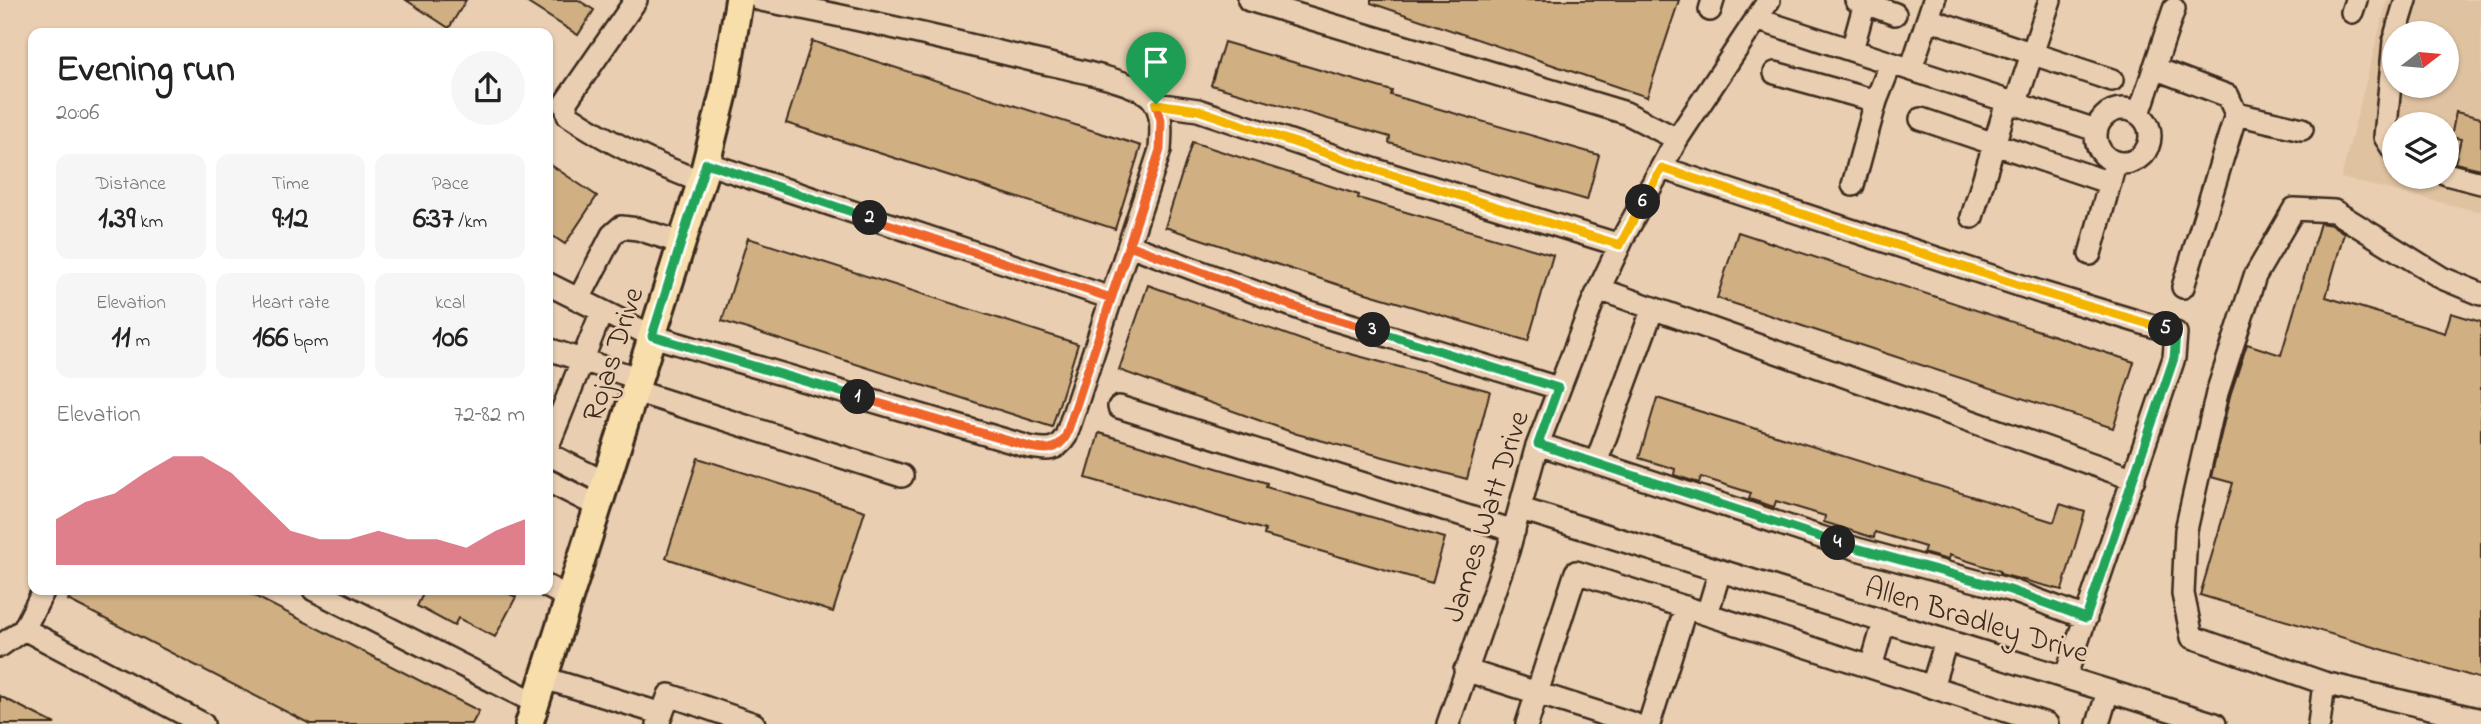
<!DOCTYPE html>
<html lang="en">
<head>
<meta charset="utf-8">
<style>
  :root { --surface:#fff; --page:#f6f6f6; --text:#222; --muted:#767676; --accent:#d1495b }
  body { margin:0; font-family:"Indie Flower",sans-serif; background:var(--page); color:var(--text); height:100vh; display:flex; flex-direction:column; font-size:26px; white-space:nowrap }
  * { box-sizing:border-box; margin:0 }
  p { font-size:23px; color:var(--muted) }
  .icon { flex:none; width:38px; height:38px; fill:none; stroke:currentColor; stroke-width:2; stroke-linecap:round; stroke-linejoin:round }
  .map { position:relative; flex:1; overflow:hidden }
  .details { position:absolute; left:28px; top:28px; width:525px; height:567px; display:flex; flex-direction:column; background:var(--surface); border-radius:14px; box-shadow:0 2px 5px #0004 }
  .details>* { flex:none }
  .needle { width:46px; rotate:74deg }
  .tools { position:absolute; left:2382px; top:21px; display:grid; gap:14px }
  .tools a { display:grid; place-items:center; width:77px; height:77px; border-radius:50%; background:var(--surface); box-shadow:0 2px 5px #0004; font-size:35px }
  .pin { position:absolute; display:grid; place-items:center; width:60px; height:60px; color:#fff; margin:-72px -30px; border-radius:50% 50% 50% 0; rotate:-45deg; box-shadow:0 0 7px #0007 }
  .pin .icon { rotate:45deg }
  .km { position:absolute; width:35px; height:35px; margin:-18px; border-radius:50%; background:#222; color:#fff; font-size:19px; line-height:35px; text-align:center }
  .round { display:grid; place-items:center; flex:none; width:74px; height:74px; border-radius:37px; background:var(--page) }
  .overview { display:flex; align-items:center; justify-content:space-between; height:119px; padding:0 28px }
  h1 { font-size:38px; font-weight:700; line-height:52px }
  .metrics { display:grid; grid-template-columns:repeat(3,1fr); gap:10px; height:119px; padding:7px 28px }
  .metrics div { display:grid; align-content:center; border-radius:14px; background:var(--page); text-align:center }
  .metrics b { font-size:30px; font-weight:700 }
  .metrics small { font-size:19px; font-weight:400 }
  .metrics p { font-size:19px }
  .chart { height:196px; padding:14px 28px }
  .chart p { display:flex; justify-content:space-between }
  .chart svg { width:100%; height:126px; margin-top:7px; fill:var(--accent); opacity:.7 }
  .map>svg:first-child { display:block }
  .built { fill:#dfc2a0; fill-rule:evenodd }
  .building { fill:#d0b083; stroke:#3b2a1e; stroke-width:2 }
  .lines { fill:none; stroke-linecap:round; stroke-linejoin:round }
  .minor-casing { stroke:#3b2a1e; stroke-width:26 }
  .major-casing { stroke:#3b2a1e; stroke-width:32 }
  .minor { stroke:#e9ceb1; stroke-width:21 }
  .major { stroke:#f8deab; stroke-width:26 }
  .split-1-casing { stroke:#fff; stroke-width:14 }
  .split-2-casing { stroke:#fff; stroke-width:14 }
  .split-3-casing { stroke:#fff; stroke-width:14 }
  .split-4-casing { stroke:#fff; stroke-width:14 }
  .split-5-casing { stroke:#fff; stroke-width:14 }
  .split-6-casing { stroke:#fff; stroke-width:14 }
  .split-7-casing { stroke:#fff; stroke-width:14 }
  .split-1 { stroke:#f0652b; stroke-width:9 }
  .split-2 { stroke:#22a559; stroke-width:9 }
  .split-3 { stroke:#f0652b; stroke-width:9 }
  .split-4 { stroke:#22a559; stroke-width:9 }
  .split-5 { stroke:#22a559; stroke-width:9 }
  .split-6 { stroke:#f5b400; stroke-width:9 }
  .split-7 { stroke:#f5b400; stroke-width:9 }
  .labels { text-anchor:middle; stroke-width:5; stroke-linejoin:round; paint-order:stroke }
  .street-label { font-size:30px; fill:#3b2a1e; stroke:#e9ceb1 }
</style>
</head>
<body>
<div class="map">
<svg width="2481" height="724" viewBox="0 0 2481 724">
  <rect width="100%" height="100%" fill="#e9ceb1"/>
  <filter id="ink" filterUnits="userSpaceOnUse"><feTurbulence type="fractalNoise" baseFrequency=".0143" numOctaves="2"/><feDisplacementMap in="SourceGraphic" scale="14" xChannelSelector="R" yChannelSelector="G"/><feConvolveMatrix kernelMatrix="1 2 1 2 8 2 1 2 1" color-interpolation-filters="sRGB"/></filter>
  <g filter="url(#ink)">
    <path class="built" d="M2387 0H2481V212L2341 178ZM2394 33H2446V86H2394ZM2394 124H2446V177H2394Z"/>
    <path class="building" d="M406 0H466L449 28Z
      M523 0H578L594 10 578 35Z
      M1371 0H1679L1647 97 1371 3Z
      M812 41 1141 146 1115 229 786 123Z
      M1224 42 1392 91 1391 95 1599 155 1587 200 1389 143 1390 137 1211 85Z
      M2456 112 2481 118V169L2455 163 2461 139 2451 137Z
      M1192 142 1359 195 1358 198 1553 255 1528 341 1339 285 1165 227Z
      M548 163 597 196 565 244 548 233Z
      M2320 223 2332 225 2344 233 2326 297 2445 333 2451 313 2481 322V679L2200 595 2233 483 2211 477 2230 396 2247 344 2281 355Z
      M1738 232 2134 362 2113 428 1717 298Z
      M748 238 1078 344 1052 427 722 321Z
      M1148 285 1313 344 1490 391 1467 479 1297 434 1119 370Z
      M1657 398 2054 522 2060 504 2085 512 2062 590 2000 574V571L1949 555 1948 560 1923 553 1925 547 1875 532 1874 538 1824 522 1825 516 1776 501 1774 507 1749 499 1751 493 1701 477 1699 483 1674 475 1675 469 1639 458Z
      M1099 433 1267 483 1266 487 1445 538 1432 583 1264 535 1265 530 1086 478Z
      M698 458 865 511 833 612 666 558Z
      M73 590H243L479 711 472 724H310L68 600Z
      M425 590H502L516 597 495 637 458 618 454 626 417 606Z
      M0 696 55 724H0Z"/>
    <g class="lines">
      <g class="minor-casing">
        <path id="minor" d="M636 0 565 103 568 115C611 144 652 164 701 181
          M1249 0 1626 113 1677 139
          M1865 3 1895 14
          M1710 10 1713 0
          M2352 12 2356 0
          M1756 19 2096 130
          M1928 19 2112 80
          M2396 33 2406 0
          M2394 41 2385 137 2394 151
          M1852 50 1865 3 1856 0
          M2154 68 2228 96 2236 114 2183 287
          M1911 69 1934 0
          M1775 73 1876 101
          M1156 104 1198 110 1376 170 1620 245
          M2015 105 2050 0
          M2096 136a27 27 0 1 1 54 0a27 27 0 1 1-54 0Z
          M2139 114 2174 9
          M2236 114 2302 129
          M1921 119 2110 183
          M706 163 1111 298
          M1662 168 2043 293 2176 333 2174 358 2065 678
          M2446 174 2481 183
          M1853 185 1876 101 1891 63
          M1972 217 2007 102
          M1129 245 1306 311 1558 388
          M2090 254 2113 171
          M548 284 652 336 1029 447C1047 450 1056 452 1066 436L1160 150C1161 131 1165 104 1144 92 1120 78 1061 67 1032 60 942 38 852 17 761 0
          M1599 289 2134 479
          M579 299 612 235 621 227 638 229 682 243
          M548 349 640 379
          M635 391 902 476
          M1119 407 1514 531
          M1538 444 1857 549 2010 590 2086 618
          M548 446 602 311
          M548 454 606 483
          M1596 463 1653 308
          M548 481 598 506
          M1521 509 2215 724
          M548 587 570 598
          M44 590 24 629 203 724
          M314 590 536 703
          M1707 614 1720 571
          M0 646 24 629
          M1871 667 1884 622
          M1465 670 1634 724
          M544 678 662 714
          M2324 683 2481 720
          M1932 687 1946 641
          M658 724 669 695 754 724
          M1448 724 1508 551 1536 449 1592 304 1625 234 1677 139 1769 0
          M1527 724 1576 572 2047 724
          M1649 724 1686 607
          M2098 724 2108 691
          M2319 724 2324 683 2192 637 2183 594 2186 530 2217 393 2255 276 2294 209 2334 211 2442 278 2481 294"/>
      </g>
      <g class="major-casing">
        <path id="major" d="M529 724 703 176 724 92 739 0"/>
      </g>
      <use href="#minor" class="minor"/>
      <use href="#major" class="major"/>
    </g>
  </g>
  <g class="lines" filter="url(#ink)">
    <g class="split-1-casing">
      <path id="split-1" d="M858 397 1030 447C1046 450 1056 452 1066 436L1160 150 1161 120 1156 104"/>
    </g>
    <g class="split-2-casing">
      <path id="split-2" d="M858 397 652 336 706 163 870 218"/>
    </g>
    <g class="split-3-casing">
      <path id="split-3" d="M870 218 1111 298 1129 245 1306 311 1373 330"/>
    </g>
    <g class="split-4-casing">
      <path id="split-4" d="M1373 330 1558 388 1538 444 1838 543"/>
    </g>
    <g class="split-5-casing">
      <path id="split-5" d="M1838 543 2010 590 2086 618 2174 358 2176 333 2166 329"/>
    </g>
    <g class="split-6-casing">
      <path id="split-6" d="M1643 202 1662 168 2043 293 2166 329"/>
    </g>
    <g class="split-7-casing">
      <path id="split-7" d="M1156 104 1198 110 1376 170 1620 245 1643 202"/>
    </g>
    <use href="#split-1" class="split-1"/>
    <use href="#split-2" class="split-2"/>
    <use href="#split-3" class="split-3"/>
    <use href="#split-4" class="split-4"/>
    <use href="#split-5" class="split-5"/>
    <use href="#split-6" class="split-6"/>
    <use href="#split-7" class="split-7"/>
  </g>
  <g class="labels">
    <g class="street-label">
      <text transform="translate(612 354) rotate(-72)" y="10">Rojas Drive</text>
      <text transform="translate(1485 516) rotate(-72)" y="10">James Watt Drive</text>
      <text transform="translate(1977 619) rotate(17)" y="10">Allen Bradley Drive</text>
    </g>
  </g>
</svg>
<div class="tools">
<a><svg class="needle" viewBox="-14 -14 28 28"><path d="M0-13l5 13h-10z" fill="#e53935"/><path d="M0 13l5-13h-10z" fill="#767676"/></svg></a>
<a><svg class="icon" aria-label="layers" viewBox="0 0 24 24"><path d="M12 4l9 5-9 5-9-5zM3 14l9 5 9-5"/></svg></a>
</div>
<div class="pin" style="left:1156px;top:104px;background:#1e9e55"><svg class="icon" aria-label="arrive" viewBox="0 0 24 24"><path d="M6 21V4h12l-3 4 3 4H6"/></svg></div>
<b class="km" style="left:858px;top:397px">1</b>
<b class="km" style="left:870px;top:218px">2</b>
<b class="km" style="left:1373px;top:330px">3</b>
<b class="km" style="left:1838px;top:543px">4</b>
<b class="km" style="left:2166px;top:329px">5</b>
<b class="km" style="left:1643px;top:202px">6</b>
<section class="details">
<div class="overview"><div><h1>Evening run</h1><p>20:06</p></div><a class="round"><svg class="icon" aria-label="share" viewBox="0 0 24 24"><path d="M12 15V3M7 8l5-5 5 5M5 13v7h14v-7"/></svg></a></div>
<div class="metrics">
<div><p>Distance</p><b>1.39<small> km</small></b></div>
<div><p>Time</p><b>9:12</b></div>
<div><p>Pace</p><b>6:37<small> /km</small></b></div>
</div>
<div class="metrics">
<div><p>Elevation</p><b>11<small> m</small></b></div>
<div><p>Heart rate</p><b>166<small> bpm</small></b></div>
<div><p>kcal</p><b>106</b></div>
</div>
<div class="chart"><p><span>Elevation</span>72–82 m</p>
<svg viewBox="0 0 160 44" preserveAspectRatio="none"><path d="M0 44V28L10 22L20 19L30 12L40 6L50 6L60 12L70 22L80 32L90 35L100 35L110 32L120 35L130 35L140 38L150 32L160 28V44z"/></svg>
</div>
</section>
</div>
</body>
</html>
